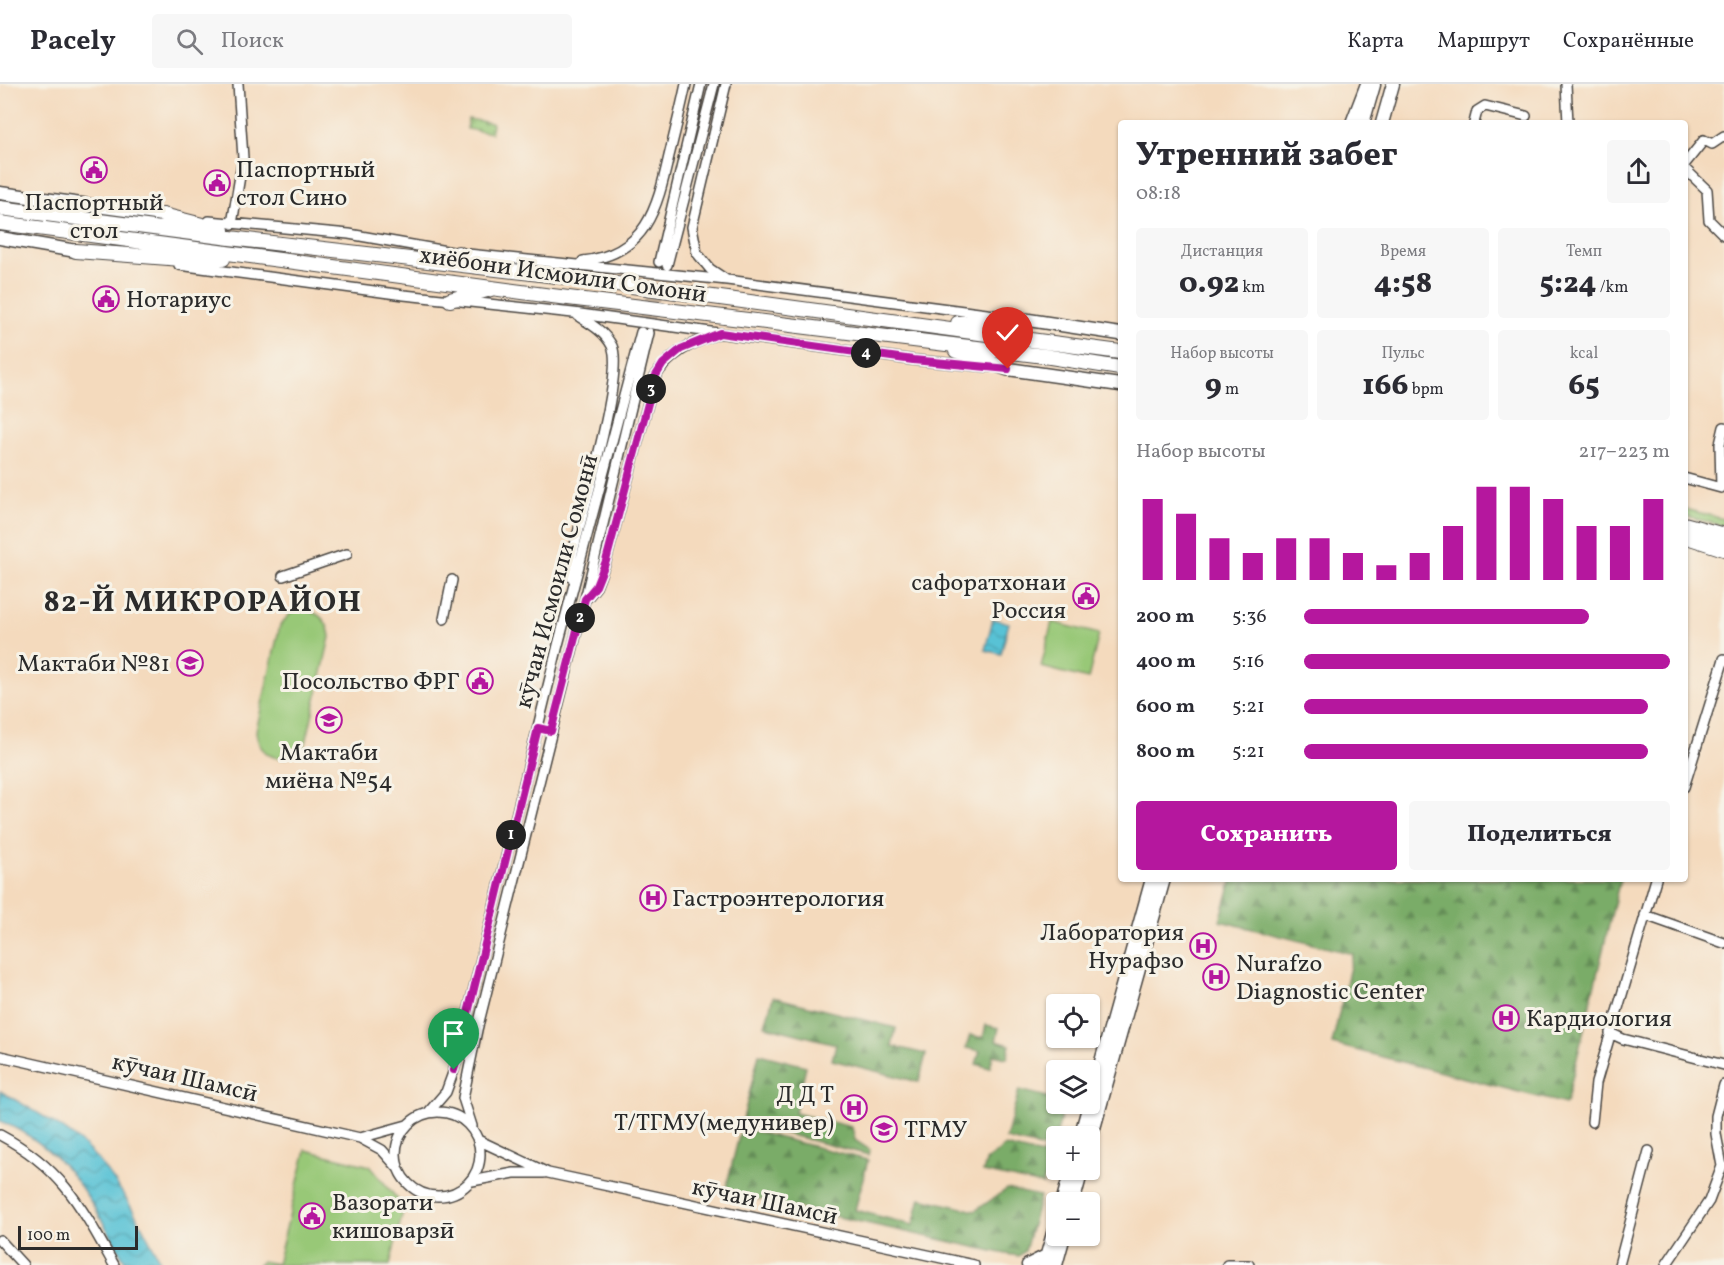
<!DOCTYPE html>
<html lang="ru">
<head>
<meta charset="utf-8">
<style>
  :root { --surface:#fff; --page:#f7f7f7; --text:#2b2b33; --muted:#7c7c81; --line:#e1e1e2; --accent:#b5179e }
  body { margin:0; font-family:Vollkorn,serif; background:var(--page); color:var(--text); height:100vh; display:flex; flex-direction:column; font-size:22px; white-space:nowrap }
  * { box-sizing:border-box; margin:0 }
  p { font-size:20px; color:var(--muted) }
  .icon { flex:none; width:33px; height:33px; fill:none; stroke:currentColor; stroke-width:2; stroke-linecap:round; stroke-linejoin:round }
  .map { position:relative; flex:1; overflow:hidden }
  .sheet { position:absolute; left:1118px; top:36px; width:570px; height:762px; display:flex; flex-direction:column; background:var(--surface); border-radius:6px; box-shadow:0 2px 4px #0004 }
  .sheet>* { flex:none }
  .controls { position:absolute; left:1046px; top:910px; display:grid; gap:12px }
  .controls a { display:grid; place-items:center; width:54px; height:54px; border-radius:6px; background:var(--surface); box-shadow:0 2px 4px #0004; font-size:30px }
  .scale { position:absolute; left:18px; bottom:15px; width:120px; box-sizing:border-box; padding-left:6px; border:3px solid #2b2b2b; border-top:0; font-size:16px; line-height:21px; white-space:nowrap; color:#2b2b2b; -webkit-text-stroke:4px #f7f3e8; paint-order:stroke }
  .pin { position:absolute; display:grid; place-items:center; width:51px; height:51px; color:#fff; margin:-62px -26px; border-radius:50% 50% 50% 0; rotate:-45deg; box-shadow:0 0 6px #0007 }
  .pin .icon { rotate:45deg }
  .km { position:absolute; width:30px; height:30px; margin:-15px; border-radius:50%; background:#222; color:#fff; font-size:16px; line-height:30px; text-align:center }
  .round { display:grid; place-items:center; flex:none; width:63px; height:63px; border-radius:6px; background:var(--page) }
  .head { display:flex; align-items:center; justify-content:space-between; height:102px; padding:0 18px }
  h1 { font-size:33px; font-weight:800; line-height:45px }
  .metrics { display:grid; grid-template-columns:repeat(3,1fr); gap:9px; height:102px; padding:6px 18px }
  .metrics div { display:grid; align-content:center; border-radius:6px; background:var(--page); text-align:center }
  .metrics b { font-size:30px; font-weight:800 }
  .metrics small { font-size:16px; font-weight:400 }
  .metrics p { font-size:16px }
  .chart { height:168px; padding:12px 18px }
  .chart p { display:flex; justify-content:space-between }
  .chart svg { width:100%; height:108px; margin-top:6px; stroke:var(--accent); stroke-width:6 }
  .primary-button { display:flex; gap:12px; margin-top:auto; padding:12px 18px }
  .primary-button a { flex:1; height:69px; border-radius:6px; background:var(--accent); color:#fff; font-size:24px; font-weight:800; line-height:69px; text-align:center }
  .primary-button a+a { background:var(--page); color:var(--text) }
  ul { padding:0 18px; list-style:none; font-size:20px }
  li { display:grid; grid-template-columns:96px 72px 1fr; align-items:center; height:45px }
  li i { height:15px; border-radius:8px; background:var(--accent) }
  header { display:flex; align-items:center; gap:36px; box-sizing:border-box; height:84px; padding:0 30px; background:var(--surface); border-bottom:2px solid var(--line) }
  header strong { font-size:28px }
  nav { display:flex; gap:33px; margin-inline-start:auto; font-size:21px }
  .search { width:420px; height:54px; background:var(--page); display:flex; align-items:center; gap:15px; box-sizing:border-box; padding:0 21px; border-radius:6px; color:var(--muted); font-size:22px }
  .map>svg:first-child { display:block }
  .green { fill:#98c877; stroke:#627a51; stroke-width:1.5 }
  .forest { fill:url(#forest-firs); stroke:#526c4a; stroke-width:1.5 }
  .park { fill:url(#park-dots); stroke:#627a51; stroke-width:1.5 }
  .water { fill:url(#water-waves); stroke:#427680; stroke-width:1.5 }
  .lines { fill:none; stroke-linecap:round; stroke-linejoin:round }
  .minor-tunnel { stroke:#ccb7a0; stroke-width:9; stroke-dasharray:9 4.5; stroke-linecap:butt }
  .minor-casing { stroke:#494541; stroke-width:12 }
  .major-casing { stroke:#494541; stroke-width:15 }
  .highway-casing { stroke:#494541; stroke-width:16 }
  .minor { stroke:#fff; stroke-width:9 }
  .major { stroke:#fff; stroke-width:12 }
  .highway { stroke:#fff; stroke-width:14 }
  .route-casing { stroke:#fff; stroke-width:12 }
  .route { stroke:#b5179e; stroke-width:8 }
  .labels { text-anchor:middle; stroke-width:6; stroke-linejoin:round; paint-order:stroke }
  .poi-label { font-size:24px; fill:#2b2b2b; stroke:#f7f3e8; text-anchor:start }
  .street-label { font-size:24px; fill:#2b2b2b; stroke:#f7f3e8 }
  .district-label { font-size:30px; font-weight:bold; letter-spacing:1.5px; fill:#2b2b2b; stroke:#f7f3e8 }
</style>
</head>
<body>
<header>
<strong>Pacely</strong>
<div class="search"><svg class="icon" aria-label="search" viewBox="0 0 24 24"><circle cx="10" cy="10" r="6"/><path d="M15 15l6 6"/></svg>Поиск</div>
<nav><a>Карта</a><a>Маршрут</a><a>Сохранённые</a></nav>
</header>
<div class="map">
<svg width="1724" height="1181" viewBox="0 0 1724 1181">
  <defs>
    <pattern id="forest-firs" width="22" height="20" patternUnits="userSpaceOnUse" patternTransform="scale(1.5)"><rect width="22" height="20" fill="#7aac68"/><path d="M5 1l3.5 6h-7zM16 11l3.5 6h-7z" fill="#648c56"/></pattern>
    <pattern id="park-dots" width="8" height="8" patternUnits="userSpaceOnUse" patternTransform="scale(1.5)"><rect width="8" height="8" fill="#98c877"/><path d="M2 2h.1M6 6h.1" fill="none" stroke="#7ca362" stroke-width="1.8" stroke-linecap="round"/></pattern>
    <pattern id="water-waves" width="16" height="10" patternUnits="userSpaceOnUse" patternTransform="scale(1.5)"><rect width="16" height="10" fill="#59c2d5"/><path d="M0 5q4-4 8 0t8 0" fill="none" stroke="#4a9ead"/></pattern>
  </defs>
  <rect width="100%" height="100%" fill="#f7f3e8"/>
  <filter id="ink" filterUnits="userSpaceOnUse"><feTurbulence type="fractalNoise" baseFrequency=".0167" numOctaves="2"/><feDisplacementMap in="SourceGraphic" scale="12" xChannelSelector="R" yChannelSelector="G"/><feConvolveMatrix kernelMatrix="1 2 1 2 8 2 1 2 1" color-interpolation-filters="sRGB"/></filter>
  <filter id="wash" filterUnits="userSpaceOnUse"><feTurbulence type="fractalNoise" baseFrequency=".008" numOctaves="4" result="noise"/><feDisplacementMap in="SourceGraphic" scale="24" xChannelSelector="R" yChannelSelector="G"/><feGaussianBlur stdDeviation="1.35" result="paint"/><feColorMatrix in="noise" values="0 0 0 0 0 0 0 0 0 0 0 0 0 0 0 0 0 1.4 0 .05"/><feComposite in="paint" operator="in"/></filter>
  <g filter="url(#wash)">
    <rect width="100%" height="100%" fill="#f4dabd"/>
    <path class="green" d="M1685 425 1724 435V442L1685 432Z
      M301 526C318 527 328 536 330 553L306 659C290 684 258 677 256 647L280 541 292 528Z
      M1052 538 1099 550 1088 595 1041 583Z
      M306 1066 370 1082 404 1123 390 1181H258L262 1177 277 1180Z"/>
    <path class="forest" d="M1232 795H1620L1566 1020 1332 960 1353 870 1220 837Z
      M773 913 896 944 892 962 926 970 919 998 832 976 836 960 765 942Z
      M986 941 999 944 996 957 1010 961 1007 974 993 971 990 984 976 980 980 967 966 964 970 951 983 954Z
      M759 970 806 982 795 1029 852 1043 855 1056 870 1066 869 1071 742 1039Z
      M1019 1006 1056 1015V1020H1065L1052 1066 1006 1055Z
      M741 1044 868 1076 855 1126 913 1141 920 1114 975 1127 1007 1105 1040 1112 1025 1167 1019 1172 1006 1170 725 1108Z
      M1005 1062 1050 1073 1043 1101 983 1088 986 1077Z"/>
    <path class="park" d="M468 35 492 39 491 49 467 45Z"/>
    <path class="water" d="M993 535 1009 539 1001 570 985 566Z
      M0 1007C25 1022 51 1035 74 1053 112 1082 141 1139 162 1181H127C92 1120 70 1066 0 1037Z"/>
  </g>
  <g filter="url(#ink)">
    <g class="lines">
      <path class="minor-tunnel" d="M642 246 659 178
        M649 247 666 185"/>
      <g class="minor-casing">
        <path id="minor" d="M1566 0 1568 39
          M1474 39 1477 27 1485 22 1526 32
          M1684 81 1704 56 1712 60 1724 52
          M1684 84 1707 106 1709 136 1724 151
          M209 137 349 150 458 169 727 196 1002 232
          M232 140 243 74 238 0
          M583 177C646 170 657 125 669 72 675 48 681 24 686 0
          M659 178 701 0
          M179 181 404 211 573 229 913 276 990 283
          M667 181 714 0
          M725 195 710 185 697 169 692 143 726 0
          M1684 394 1721 404 1720 360 1724 343
          M283 492 347 470
          M572 494V473C580 436 625 290 612 262 605 248 591 240 578 232
          M587 514 596 503 606 477 655 293C670 269 691 259 717 250
          M444 535 452 496
          M1684 703 1724 575
          M1645 831 1724 859
          M1610 949 1623 955 1724 981
          M0 972 360 1054 382 1066 398 1084
          M396 1070a42 42 0 1 1 84 0a42 42 0 1 1-84 0Z
          M428 1029 446 1008 454 986 558 561 641 248
          M1592 1038 1596 999 1656 795
          M472 1042 463 1014 477 946 585 515 649 249
          M0 1051C62 1084 81 1122 114 1181
          M360 1054 407 1041
          M478 1056 548 1089 974 1181
          M472 1097 514 1089H544
          M0 1156 23 1181
          M1227 1181H1249
          M1619 1181 1649 1067
          M1666 1181 1709 1117 1722 1082 1716 1050V1032L1724 1001"/>
      </g>
      <g class="major-casing">
        <path id="major" d="M1352 39 1367 0
          M1363 39 1374 1
          M1382 39 1393 0
          M0 109 163 131
          M0 154 76 167
          M1022 235 1120 250
          M1008 285 1120 301
          M1080 1053 1152 795
          M1089 1062 1164 795
          M1062 1119 1071 1086
          M1073 1119 1082 1086
          M1028 1181 1046 1172
          M1044 1181 1056 1139
          M1056 1181 1064 1152"/>
      </g>
      <g class="highway-casing">
        <path id="highway" d="M0 124 230 154 565 193 1120 268
          M163 131 222 146
          M0 139 552 212 1044 272 1120 284
          M76 167 195 176 223 175
          M458 169 482 180
          M450 216 491 205
          M958 239 1022 235
          M956 267 1008 285
          M1684 440 1724 451
          M1684 452 1724 465"/>
      </g>
      <use href="#minor" class="minor"/>
      <use href="#major" class="major"/>
      <use href="#highway" class="highway"/>
    </g>
  </g>
  <g class="lines" filter="url(#ink)">
    <g class="route-casing">
      <path id="route" d="M454 986 538 644 551 647 585 515 596 502 606 477 655 293 663 280 681 265 720 249 913 276 1008 285"/>
    </g>
    <use href="#route" class="route"/>
  </g>
  <defs>
    <g id="civic-ring" transform="scale(1.35)"><circle r="9.5" fill="#f7f3e8" stroke="#b5179e" stroke-width="1.5"/><path d="M-.6-6.5H3V-4.5H.6V-3L4-1V1h2V6H-6V1h2V-1L-.6-3ZM-1.2 2.5V6h2.4V2.5Z" fill="#b5179e"/></g>
    <g id="school-ring" transform="scale(1.35)"><circle r="9.5" fill="#f7f3e8" stroke="#b5179e" stroke-width="1.5"/><path d="M0-5L7-2L0 1L-7-2ZM-4 1L0 2.5L4 1V4Q0 6-4 4Z" fill="#b5179e"/></g>
    <g id="hospital-ring" transform="scale(1.35)"><circle r="9.5" fill="#f7f3e8" stroke="#b5179e" stroke-width="1.5"/><path d="M-5-5h3v3.5h4V-5h3V5h-3V1.5h-4V5h-3Z" fill="#b5179e"/></g>
    <g id="university-ring" transform="scale(1.35)"><circle r="9.5" fill="#f7f3e8" stroke="#b5179e" stroke-width="1.5"/><path d="M0-5L7-2L0 1L-7-2ZM-4 1L0 2.5L4 1V4Q0 6-4 4Z" fill="#b5179e"/></g>
  </defs>
  <g fill-rule="evenodd">
    <use href="#civic-ring" x="94" y="86"/>
    <use href="#civic-ring" x="217" y="99"/>
    <use href="#civic-ring" x="106" y="215"/>
    <use href="#civic-ring" x="1086" y="512"/>
    <use href="#school-ring" x="190" y="579"/>
    <use href="#civic-ring" x="480" y="597"/>
    <use href="#school-ring" x="329" y="636"/>
    <use href="#hospital-ring" x="653" y="814"/>
    <use href="#hospital-ring" x="1203" y="862"/>
    <use href="#hospital-ring" x="1216" y="893"/>
    <use href="#hospital-ring" x="1506" y="934"/>
    <use href="#hospital-ring" x="854" y="1024"/>
    <use href="#university-ring" x="884" y="1045"/>
    <use href="#civic-ring" x="312" y="1132"/>
  </g>
  <g class="labels">
    <g class="poi-label">
      <text x="236" y="93">Паспортный<tspan x="236" dy="28">стол Сино</tspan></text>
      <text x="94" y="126" text-anchor="middle">Паспортный<tspan x="94" dy="28">стол</tspan></text>
      <text x="126" y="223">Нотариус</text>
      <text x="1066" y="506" text-anchor="end">сафоратхонаи<tspan x="1066" dy="28">Россия</tspan></text>
      <text x="170" y="587" text-anchor="end">Мактаби №81</text>
      <text x="460" y="605" text-anchor="end">Посольство ФРГ</text>
      <text x="329" y="676" text-anchor="middle">Мактаби<tspan x="329" dy="28">миёна №54</tspan></text>
      <text x="672" y="822">Гастроэнтерология</text>
      <text x="1184" y="856" text-anchor="end">Лаборатория<tspan x="1184" dy="28">Нурафзо</tspan></text>
      <text x="1236" y="887">Nurafzo<tspan x="1236" dy="28">Diagnostic Center</tspan></text>
      <text x="1526" y="942">Кардиология</text>
      <text x="834" y="1018" text-anchor="end">Д Д Т<tspan x="834" dy="28">Т/ТГМУ(медунивер)</tspan></text>
      <text x="904" y="1053">ТГМУ</text>
      <text x="332" y="1126">Вазорати<tspan x="332" dy="28">кишоварзӣ</tspan></text>
    </g>
    <g class="street-label">
      <text transform="translate(563 190) rotate(8)" y="8">хиёбони Исмоили Сомонӣ</text>
      <text transform="translate(556 497) rotate(-75)" y="8">кӯчаи Исмоили Сомонӣ</text>
      <text transform="translate(185 993) rotate(13)" y="8">кӯчаи Шамсӣ</text>
      <text transform="translate(765 1117) rotate(12)" y="8">кӯчаи Шамсӣ</text>
    </g>
    <g class="district-label">
      <text x="203" y="527">82-Й МИКРОРАЙОН</text>
    </g>
  </g>
</svg>
<div class="controls">
<a><svg class="icon" aria-label="locate" viewBox="0 0 24 24"><circle cx="12" cy="12" r="6"/><path d="M12 2v4M12 18v4M2 12h4M18 12h4"/></svg></a>
<a><svg class="icon" aria-label="layers" viewBox="0 0 24 24"><path d="M12 4l9 5-9 5-9-5zM3 14l9 5 9-5"/></svg></a>
<a>+</a>
<a>−</a>
</div>
<div class="scale">100 m</div>
<div class="pin" style="left:454px;top:986px;background:#1e9e55"><svg class="icon" aria-label="arrive" viewBox="0 0 24 24"><path d="M6 21V4h12l-3 4 3 4H6"/></svg></div>
<div class="pin" style="left:1008px;top:285px;background:#d93025"><svg class="icon" aria-label="check" viewBox="0 0 24 24"><path d="M5 12l5 5 9-10"/></svg></div>
<b class="km" style="left:511px;top:751px">1</b>
<b class="km" style="left:580px;top:534px">2</b>
<b class="km" style="left:651px;top:305px">3</b>
<b class="km" style="left:866px;top:269px">4</b>
<section class="sheet">
<div class="head"><div><h1>Утренний забег</h1><p>08:18</p></div><a class="round"><svg class="icon" aria-label="share" viewBox="0 0 24 24"><path d="M12 15V3M7 8l5-5 5 5M5 13v7h14v-7"/></svg></a></div>
<div class="metrics">
<div><p>Дистанция</p><b>0.92<small> km</small></b></div>
<div><p>Время</p><b>4:58</b></div>
<div><p>Темп</p><b>5:24<small> /km</small></b></div>
</div>
<div class="metrics">
<div><p>Набор высоты</p><b>9<small> m</small></b></div>
<div><p>Пульс</p><b>166<small> bpm</small></b></div>
<div><p>kcal</p><b>65</b></div>
</div>
<div class="chart"><p><span>Набор высоты</span>217–223 m</p>
<svg viewBox="0 0 160 44" preserveAspectRatio="none"><path d="M5 44V11M15 44V17M25 44V27M35 44V33M45 44V27M55 44V27M65 44V33M75 44V38M85 44V33M95 44V22M105 44V6M115 44V6M125 44V11M135 44V22M145 44V22M155 44V11"/></svg>
</div>
<ul>
<li><b>200 m</b>5:36<i style="width:78%"></i></li>
<li><b>400 m</b>5:16<i style="width:100%"></i></li>
<li><b>600 m</b>5:21<i style="width:94%"></i></li>
<li><b>800 m</b>5:21<i style="width:94%"></i></li>
</ul>
<div class="primary-button"><a>Сохранить</a><a>Поделиться</a></div>
</section>
</div>
</body>
</html>
